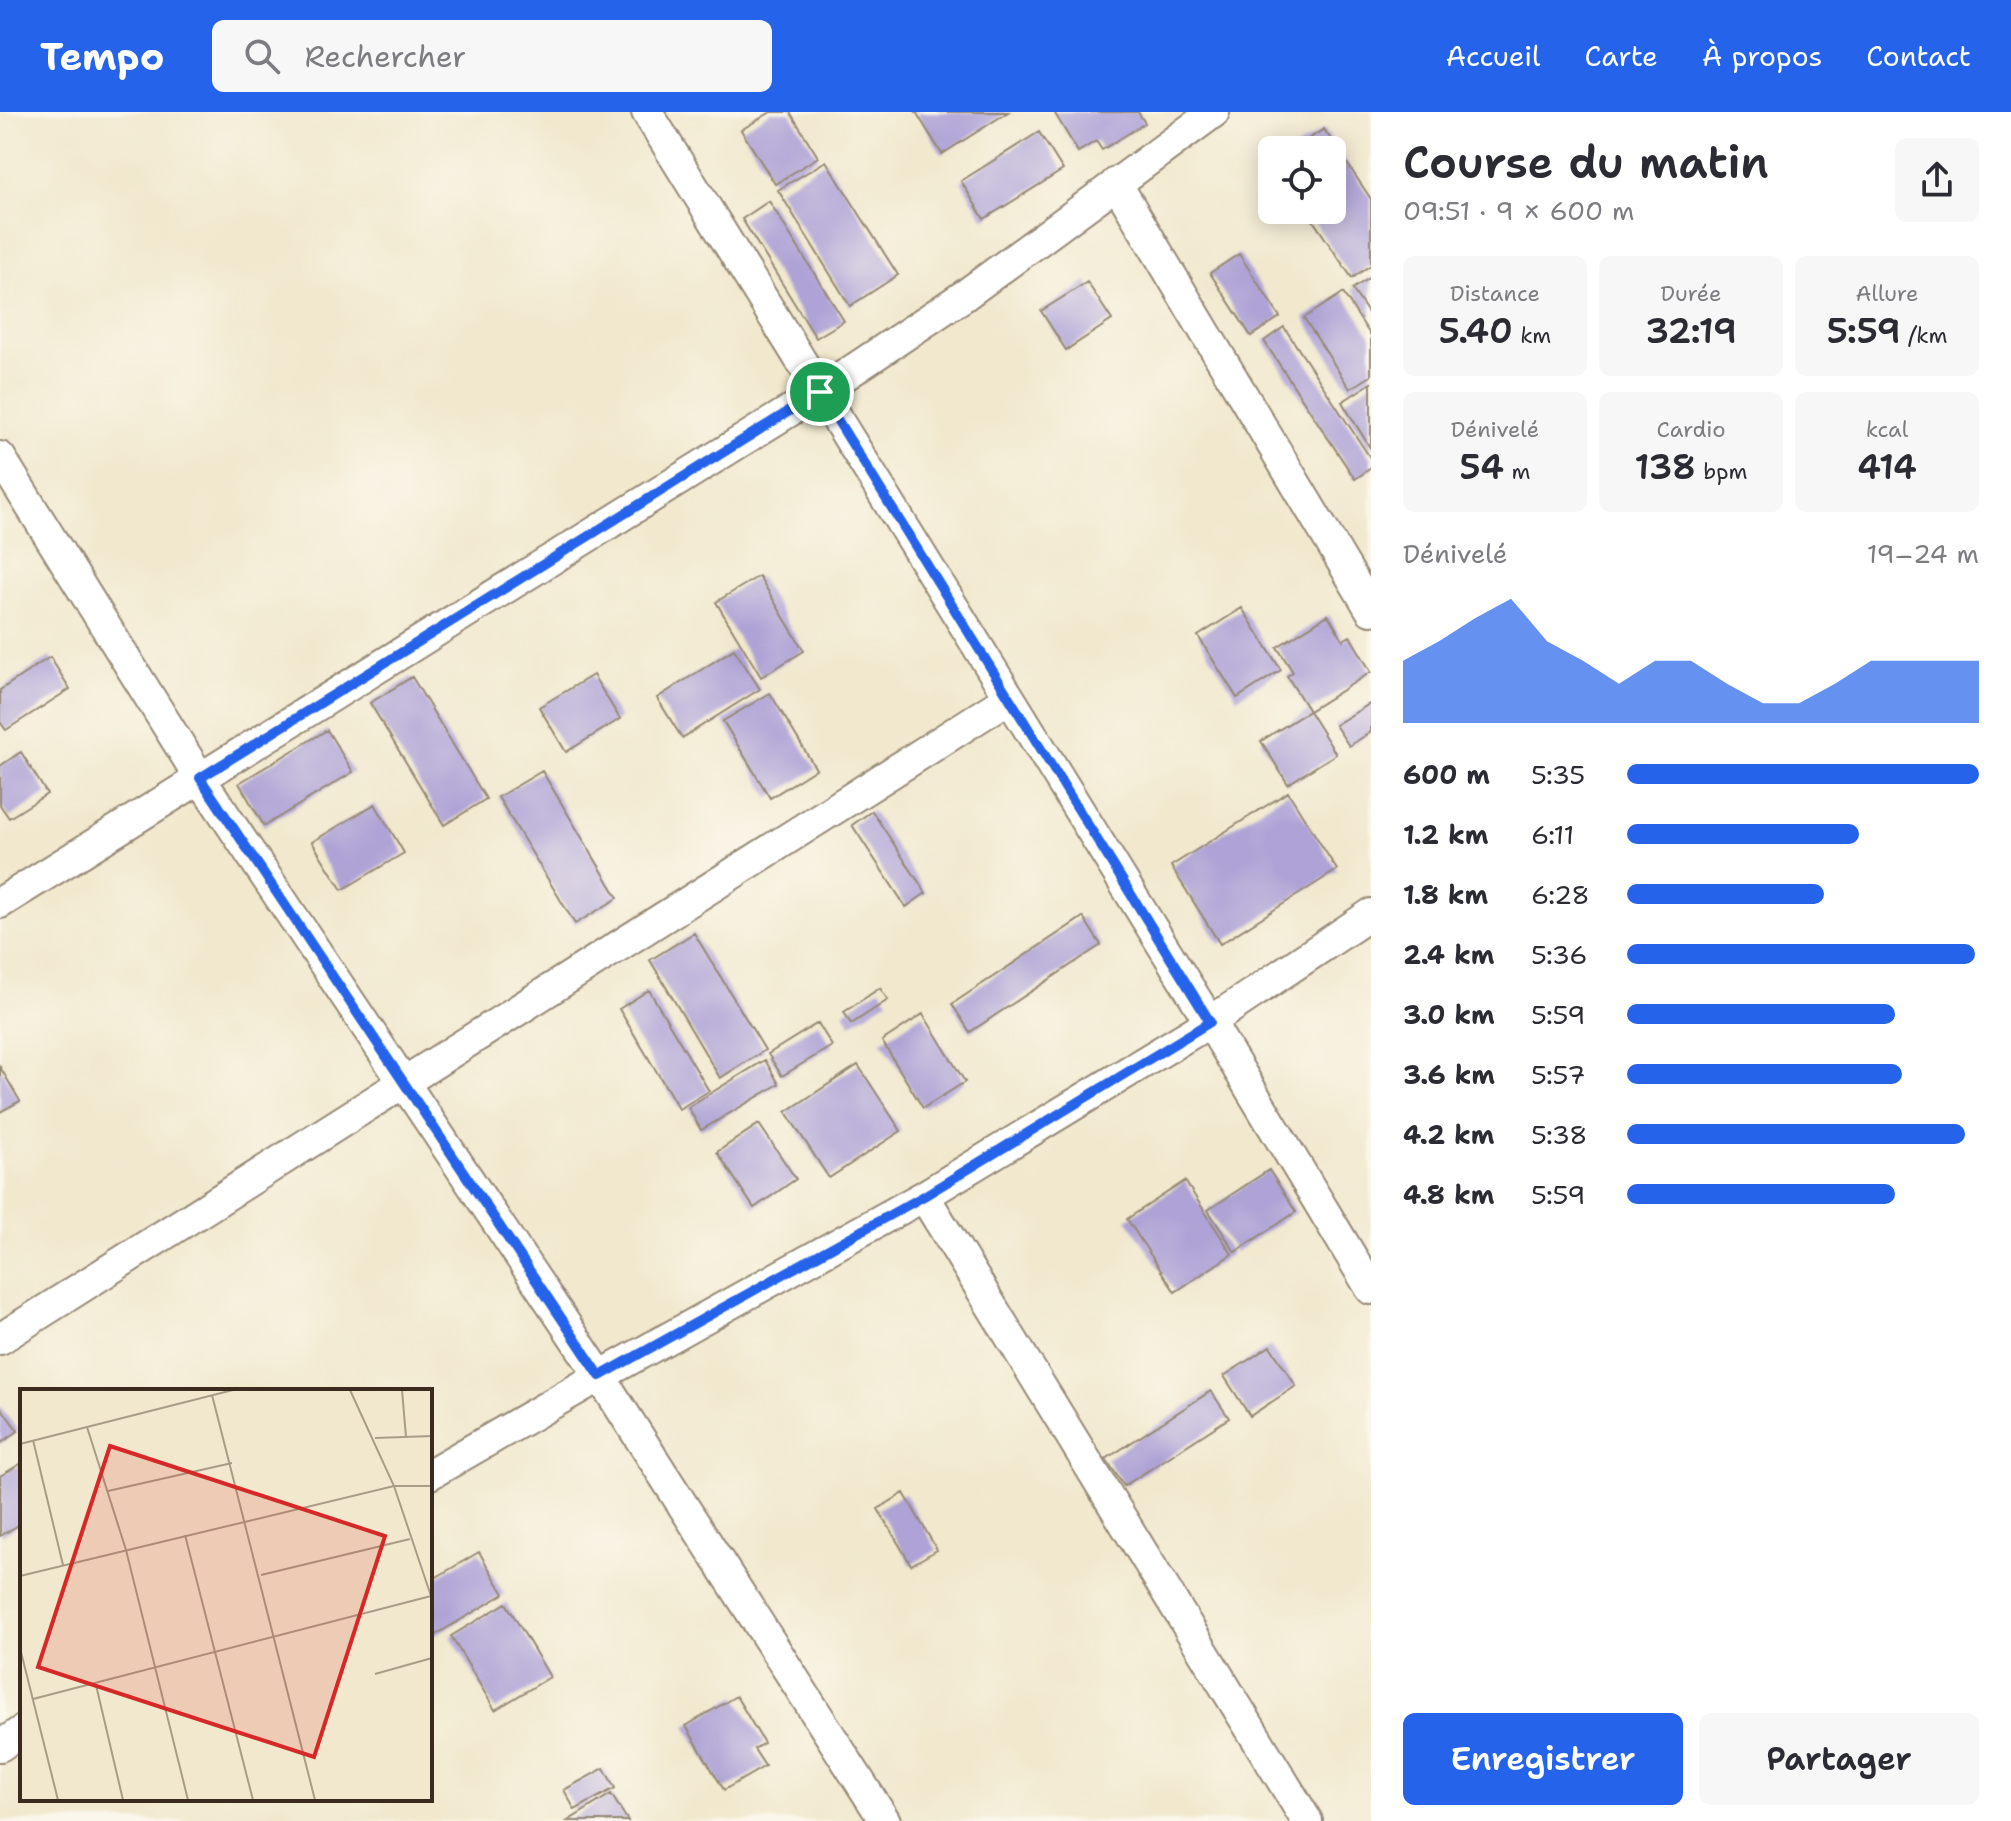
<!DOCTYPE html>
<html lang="fr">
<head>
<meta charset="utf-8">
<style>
  :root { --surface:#fff; --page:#f7f7f7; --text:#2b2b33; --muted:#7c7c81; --accent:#2563eb }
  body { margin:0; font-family:"Shantell Sans",sans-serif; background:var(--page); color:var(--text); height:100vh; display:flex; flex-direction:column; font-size:30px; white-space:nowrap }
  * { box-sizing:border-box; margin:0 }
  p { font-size:26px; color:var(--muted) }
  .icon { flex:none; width:44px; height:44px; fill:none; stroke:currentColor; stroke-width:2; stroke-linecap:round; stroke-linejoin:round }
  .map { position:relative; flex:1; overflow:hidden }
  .side { display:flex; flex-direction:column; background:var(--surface); width:640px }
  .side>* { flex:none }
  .tools { position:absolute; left:1258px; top:24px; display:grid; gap:16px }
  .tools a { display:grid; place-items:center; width:88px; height:88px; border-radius:12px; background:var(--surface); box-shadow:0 4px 20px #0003; font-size:40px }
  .pin { position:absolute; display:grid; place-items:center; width:68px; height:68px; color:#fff; margin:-34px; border:4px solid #fff; border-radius:50%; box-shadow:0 2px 8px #0007 }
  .round { display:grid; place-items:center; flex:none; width:84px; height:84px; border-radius:12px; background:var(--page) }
  .summary { display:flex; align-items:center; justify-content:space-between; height:136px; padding:0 32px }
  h1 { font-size:44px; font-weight:600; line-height:60px }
  .metrics { display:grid; grid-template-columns:repeat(3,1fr); gap:12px; height:136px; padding:8px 32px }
  .metrics div { display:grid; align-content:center; border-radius:12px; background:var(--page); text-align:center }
  .metrics b { font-size:34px; font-weight:600 }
  .metrics small { font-size:22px; font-weight:400 }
  .metrics p { font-size:22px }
  .chart { height:224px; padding:16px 32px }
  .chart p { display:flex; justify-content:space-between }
  .chart svg { width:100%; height:144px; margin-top:8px; fill:var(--accent); opacity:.7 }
  .action { display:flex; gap:16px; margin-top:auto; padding:16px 32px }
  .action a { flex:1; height:92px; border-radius:12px; background:var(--accent); color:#fff; font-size:32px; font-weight:600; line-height:92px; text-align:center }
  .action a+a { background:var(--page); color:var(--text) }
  ul { padding:0 32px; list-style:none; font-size:26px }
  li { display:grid; grid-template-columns:128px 96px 1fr; align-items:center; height:60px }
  li i { height:20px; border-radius:10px; background:var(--accent) }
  header { display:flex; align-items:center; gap:48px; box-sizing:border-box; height:112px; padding:0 40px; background:var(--accent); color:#fff }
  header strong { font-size:38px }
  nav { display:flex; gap:44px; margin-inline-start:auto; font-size:28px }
  .search { width:560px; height:72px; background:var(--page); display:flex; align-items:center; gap:20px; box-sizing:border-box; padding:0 28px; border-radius:12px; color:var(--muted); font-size:30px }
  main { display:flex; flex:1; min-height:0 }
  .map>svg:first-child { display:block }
  .building { fill:#aea2d6 }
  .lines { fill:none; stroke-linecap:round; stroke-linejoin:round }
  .street-casing { stroke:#968976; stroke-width:34 }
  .street { stroke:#fff; stroke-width:30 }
  .route-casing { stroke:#fff; stroke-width:16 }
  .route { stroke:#2563eb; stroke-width:10 }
  .inset-road { fill:none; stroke:#a89c87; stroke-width:2 }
  .view { fill:#d62828; fill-opacity:0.15; stroke:#d62828; stroke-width:4 }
  .inset-edge { fill:none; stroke:#3b2a1e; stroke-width:4 }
</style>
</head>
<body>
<header>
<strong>Tempo</strong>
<div class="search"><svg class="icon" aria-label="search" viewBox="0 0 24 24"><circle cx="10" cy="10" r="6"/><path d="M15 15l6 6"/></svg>Rechercher</div>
<nav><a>Accueil</a><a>Carte</a><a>À propos</a><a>Contact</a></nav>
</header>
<main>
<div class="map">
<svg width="1371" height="1709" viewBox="0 0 1371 1709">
  <rect width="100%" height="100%" fill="#fbf7ec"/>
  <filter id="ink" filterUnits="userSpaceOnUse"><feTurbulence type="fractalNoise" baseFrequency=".0125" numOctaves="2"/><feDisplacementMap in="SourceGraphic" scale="16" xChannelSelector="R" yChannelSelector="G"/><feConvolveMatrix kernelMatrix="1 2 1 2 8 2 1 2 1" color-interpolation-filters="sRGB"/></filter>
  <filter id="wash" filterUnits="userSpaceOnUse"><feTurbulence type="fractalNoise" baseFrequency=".006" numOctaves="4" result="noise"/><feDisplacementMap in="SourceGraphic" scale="32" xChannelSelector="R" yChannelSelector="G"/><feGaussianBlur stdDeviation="1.8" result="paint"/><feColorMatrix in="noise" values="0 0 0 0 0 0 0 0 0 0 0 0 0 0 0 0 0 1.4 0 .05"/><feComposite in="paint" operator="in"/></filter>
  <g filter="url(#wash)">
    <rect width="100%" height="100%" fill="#f1e8cd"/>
    <g id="blocks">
      <path class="building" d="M771 0H790L818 45 775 72 741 18Z
        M916 0H1008L942 42Z
        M1054 0H1138L1145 11 1102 38 1096 29 1078 40Z
        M1324 17 1371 87V153L1352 166 1306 98H1332V38H1292Z
        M1039 20 1063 58 984 107 961 69Z
        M826 49 898 163 850 194 778 78Z
        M769 89 844 209 816 226 742 107Z
        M1239 142 1280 205 1251 224 1210 161Z
        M1371 165V205L1352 177Z
        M1087 170 1112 208 1066 238 1041 199Z
        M1343 181 1371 224V264L1350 277 1304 206Z
        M1284 215 1371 347V356L1355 367 1264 229Z
        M1371 271V337L1342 290Z
        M759 464 804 539 761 565 716 490Z
        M1242 496 1281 558 1237 586 1198 524Z
        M1328 503 1343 528 1350 524 1371 560 1309 599 1287 564 1293 560 1277 535Z
        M734 537 760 577 682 626 657 586Z
        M50 545 70 577 6 618 0 610V578Z
        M593 563 620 607 566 640 539 595Z
        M412 565 486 687 444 713 370 591Z
        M770 581 816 657 770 686 723 609Z
        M1371 591V620L1349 634 1335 613Z
        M1309 599 1336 642 1288 672 1261 629Z
        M327 618 353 660 264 714 239 671Z
        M21 640 47 682 9 706 0 693V654Z
        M542 659 618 786 575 812 498 685Z
        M1288 680 1337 758 1220 832 1171 754Z
        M375 692 404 741 342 778 312 730Z
        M872 699 926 781 906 795 852 713Z
        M1083 805 1101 833 970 920 952 892Z
        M694 821 765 938 720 966 650 848Z
        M880 876 888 888 851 912 844 900Z
        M649 878 709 979 679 997 619 897Z
        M923 902 965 970 923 996 882 929Z
        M818 911 832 934 782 964 768 942Z
        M765 948 779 972 701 1018 688 995Z
        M858 953 901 1019 829 1066 786 1000Z
        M0 955 20 989 0 1000Z
        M759 1012 796 1067 754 1096 717 1040Z
        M1269 1058 1296 1100 1235 1140 1208 1098Z
        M1185 1069 1232 1142 1175 1180 1127 1107Z
        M1270 1234 1296 1274 1250 1304 1224 1264Z
        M1211 1279 1229 1306 1124 1374 1106 1347Z
        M0 1294 18 1319 0 1332Z
        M22 1351V1411L0 1424V1364Z
        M904 1381 937 1438 911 1453 878 1397Z
        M479 1440 504 1482 430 1526V1469Z
        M506 1491 550 1565 495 1598 451 1524Z
        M736 1584 764 1631 754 1637 765 1654 724 1678 686 1614Z
        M604 1656 615 1676 575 1698 564 1678Z
        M611 1682 628 1709H568Z"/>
    </g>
  </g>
  <g filter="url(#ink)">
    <use href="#blocks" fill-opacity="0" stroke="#968976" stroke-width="2"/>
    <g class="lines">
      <g class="street-casing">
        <path id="street" d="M647 0 1210 910 1371 1177
          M1116 71 1371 498
          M0 345 200 666 600 1264 885 1709
          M0 791 820 280 965 183 1214 0
          M924 1084 1307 1709
          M0 1227 1009 586
          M430 1362 600 1264 924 1084 1210 910 1371 802
          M0 1634 22 1619"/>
      </g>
      <use href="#street" class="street"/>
    </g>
  </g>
  <g class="lines" filter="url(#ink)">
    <g class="route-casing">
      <path id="route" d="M820 280 1210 910 924 1084 600 1264 200 666Z"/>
    </g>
    <use href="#route" class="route"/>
  </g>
  <g transform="translate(20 1277)">
    <rect width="412" height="412" fill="#f1e8cd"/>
    <path class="inset-road" d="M330 1 374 97 412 210M382 1 386 48M192 6 295 411M67 38 106 161 168 411M355 49 412 47M13 51 43 176M0 55 213 1M88 102 212 74M165 146 233 411M241 186 390 150M0 187 374 97H412M0 259 38 411M355 285 412 269M76 296 103 411M13 310 411 207"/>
    <path class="view" d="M90 57 365 147 294 368 18 278Z"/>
    <rect width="412" height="412" class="inset-edge"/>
  </g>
</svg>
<div class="tools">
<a><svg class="icon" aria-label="locate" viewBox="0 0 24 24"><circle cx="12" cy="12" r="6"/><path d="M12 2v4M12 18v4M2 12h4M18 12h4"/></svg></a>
</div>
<div class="pin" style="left:820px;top:280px;background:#1e9e55"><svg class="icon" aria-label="arrive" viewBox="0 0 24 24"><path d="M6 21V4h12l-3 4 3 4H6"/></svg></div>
</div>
<section class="side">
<div class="summary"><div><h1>Course du matin</h1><p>09:51 · 9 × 600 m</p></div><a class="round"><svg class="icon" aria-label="share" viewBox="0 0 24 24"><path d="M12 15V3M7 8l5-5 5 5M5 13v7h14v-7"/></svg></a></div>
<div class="metrics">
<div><p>Distance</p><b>5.40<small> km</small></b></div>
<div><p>Durée</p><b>32:19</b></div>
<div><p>Allure</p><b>5:59<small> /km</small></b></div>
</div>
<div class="metrics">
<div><p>Dénivelé</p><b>54<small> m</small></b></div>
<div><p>Cardio</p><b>138<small> bpm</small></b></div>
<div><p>kcal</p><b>414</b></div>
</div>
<div class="chart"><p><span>Dénivelé</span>19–24 m</p>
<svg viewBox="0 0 160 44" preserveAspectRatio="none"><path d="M0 44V25L10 19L20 12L30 6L40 19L50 25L60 32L70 25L80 25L90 32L100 38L110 38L120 32L130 25L140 25L150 25L160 25V44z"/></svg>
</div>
<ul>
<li><b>600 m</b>5:35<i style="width:100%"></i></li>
<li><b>1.2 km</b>6:11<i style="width:66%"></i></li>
<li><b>1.8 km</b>6:28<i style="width:56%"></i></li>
<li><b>2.4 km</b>5:36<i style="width:99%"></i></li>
<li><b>3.0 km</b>5:59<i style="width:76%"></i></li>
<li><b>3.6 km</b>5:57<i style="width:78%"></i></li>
<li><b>4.2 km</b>5:38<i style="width:96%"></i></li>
<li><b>4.8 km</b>5:59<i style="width:76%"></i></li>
</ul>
<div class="action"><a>Enregistrer</a><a>Partager</a></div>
</section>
</main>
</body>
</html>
